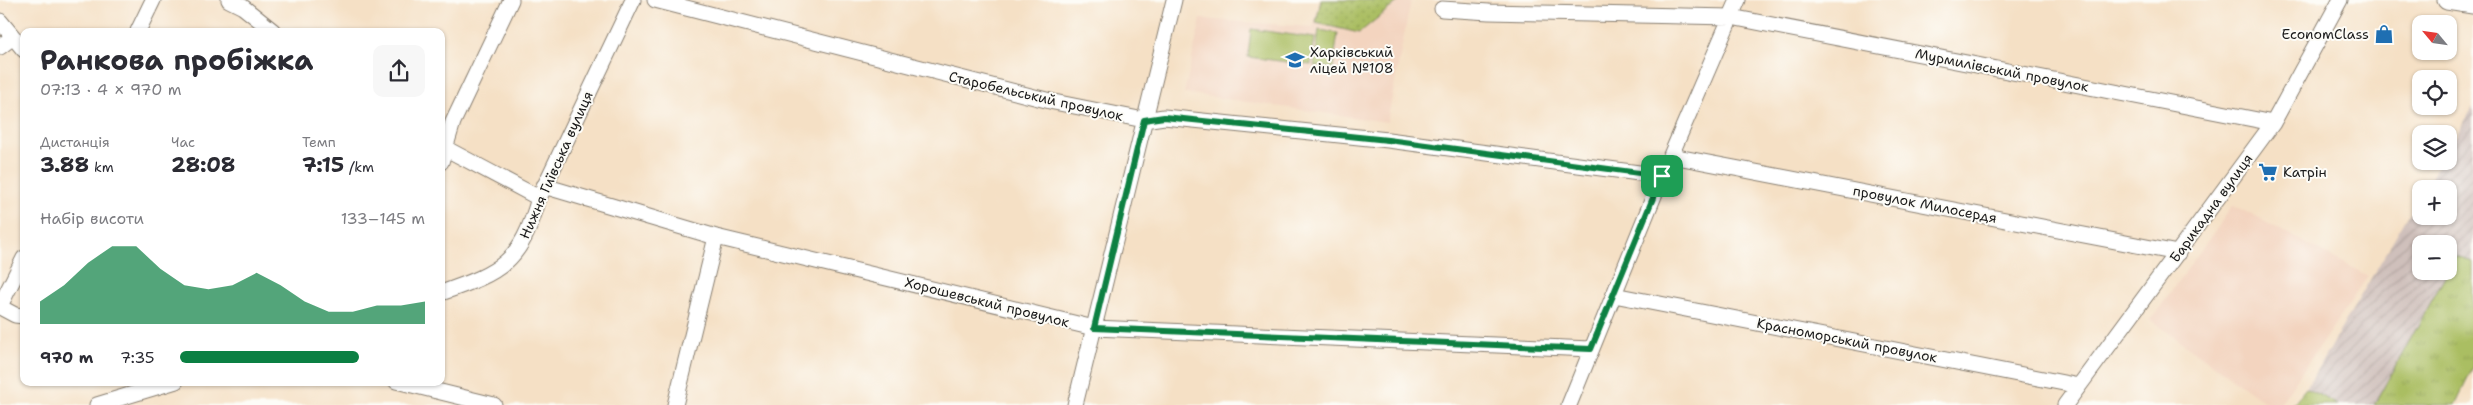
<!DOCTYPE html>
<html lang="uk">
<head>
<meta charset="utf-8">
<style>
  :root { --surface:#fff; --page:#f7f7f7; --text:#2b2b33; --muted:#7c7c81; --accent:#0b8043 }
  body { margin:0; font-family:"Shantell Sans",sans-serif; background:var(--page); color:var(--text); height:100vh; display:flex; flex-direction:column; font-size:19px; white-space:nowrap }
  * { box-sizing:border-box; margin:0 }
  p { font-size:16px; color:var(--muted) }
  .icon { flex:none; width:28px; height:28px; fill:none; stroke:currentColor; stroke-width:2; stroke-linecap:round; stroke-linejoin:round }
  .map { position:relative; flex:1; overflow:hidden }
  .panel { position:absolute; left:20px; top:28px; width:425px; height:358px; display:flex; flex-direction:column; background:var(--surface); border-radius:10px; box-shadow:0 1px 4px #0004 }
  .panel>* { flex:none }
  .needle { width:32px; rotate:299deg }
  .fabs { position:absolute; left:2412px; top:15px; display:grid; gap:10px }
  .fabs a { display:grid; place-items:center; width:45px; height:45px; border-radius:10px; background:var(--surface); box-shadow:0 1px 4px #0004; font-size:25px }
  .pin { position:absolute; display:grid; place-items:center; width:42px; height:42px; color:#fff; margin:-21px; border-radius:10px; box-shadow:0 2px 8px #0006 }
  .round { display:grid; place-items:center; flex:none; width:52px; height:52px; border-radius:10px; background:var(--page) }
  .summary { display:flex; align-items:center; justify-content:space-between; height:85px; padding:0 20px }
  h1 { font-size:28px; font-weight:700; line-height:38px }
  .figures { display:grid; grid-template-columns:repeat(3,1fr); gap:8px; height:85px; padding:5px 20px }
  .figures div { display:grid; align-content:center }
  .figures b { font-size:21px; font-weight:700 }
  .figures small { font-size:14px; font-weight:400 }
  .figures p { font-size:14px }
  .chart { height:140px; padding:10px 20px }
  .chart p { display:flex; justify-content:space-between }
  .chart svg { width:100%; height:90px; margin-top:5px; fill:var(--accent); opacity:.7 }
  ul { padding:0 20px; list-style:none; font-size:16px }
  li { display:grid; grid-template-columns:80px 60px 1fr; align-items:center; height:38px }
  li i { height:12px; border-radius:6px; background:var(--accent) }
  .map>svg:first-child { display:block }
  .built { fill:#f3d4bf }
  .industrial { fill:url(#industrial-furrows) }
  .grass { fill:url(#grass-tufts); stroke:#636d3f }
  .garden { fill:url(#garden-dots); stroke:#636d3f }
  .pitch { fill:#aabe62; stroke:#636d3f }
  .lines { fill:none; stroke-linecap:round; stroke-linejoin:round }
  .minor-casing { stroke:#887e70; stroke-width:17 }
  .major-casing { stroke:#887e70; stroke-width:21 }
  .minor { stroke:#fff; stroke-width:15 }
  .major { stroke:#fff; stroke-width:19 }
  .route-casing { stroke:#fff; stroke-width:10 }
  .route { stroke:#0b8043; stroke-width:6 }
  .labels { text-anchor:middle; stroke-width:4; stroke-linejoin:round; paint-order:stroke }
  .poi-label { font-size:14px; fill:#1c1c1c; stroke:#fdfcf7; text-anchor:start }
  .street-label { font-size:14px; fill:#1c1c1c; stroke:#fdfcf7 }
</style>
</head>
<body>
<div class="map">
<svg width="2473" height="405" viewBox="0 0 2473 405">
  <defs>
    <pattern id="industrial-furrows" width="10" height="10" patternUnits="userSpaceOnUse" patternTransform="scale(1.25)"><rect width="10" height="10" fill="#cfc0bb"/><path d="M-1 1l2-2M0 10L10 0M9 11l2-2" fill="none" stroke="#b1a4a0"/></pattern>
    <pattern id="grass-tufts" width="24" height="20" patternUnits="userSpaceOnUse" patternTransform="scale(1.25)"><rect width="24" height="20" fill="#aabe62"/><path d="M3 7l-1-3M5 7V3M7 7l1-3M15 17l-1-3M17 17v-4M19 17l1-3" fill="none" stroke="#92a354"/></pattern>
    <pattern id="garden-dots" width="8" height="8" patternUnits="userSpaceOnUse" patternTransform="scale(1.25)"><rect width="8" height="8" fill="#aabe62"/><path d="M2 2h.1M6 6h.1" fill="none" stroke="#92a354" stroke-width="1.8" stroke-linecap="round"/></pattern>
  </defs>
  <rect width="100%" height="100%" fill="#fdfcf7"/>
  <filter id="ink" filterUnits="userSpaceOnUse"><feTurbulence type="fractalNoise" baseFrequency=".02" numOctaves="2"/><feDisplacementMap in="SourceGraphic" scale="10" xChannelSelector="R" yChannelSelector="G"/><feConvolveMatrix kernelMatrix="1 2 1 2 8 2 1 2 1" color-interpolation-filters="sRGB"/></filter>
  <filter id="wash" filterUnits="userSpaceOnUse"><feTurbulence type="fractalNoise" baseFrequency=".0096" numOctaves="4" result="noise"/><feDisplacementMap in="SourceGraphic" scale="20" xChannelSelector="R" yChannelSelector="G"/><feGaussianBlur stdDeviation="1.12" result="paint"/><feColorMatrix in="noise" values="0 0 0 0 0 0 0 0 0 0 0 0 0 0 0 0 0 1.4 0 .05"/><feComposite in="paint" operator="in"/></filter>
  <g filter="url(#wash)">
    <rect width="100%" height="100%" fill="#f5e0c5"/>
    <path class="built" d="M1320 0H1411L1387 122 1184 93 1201 19 1313 27Z
      M2233 205 2368 276 2279 405H2269L2151 320Z"/>
    <path class="industrial" d="M2473 107V262L2456 257 2449 269V244H2421V271H2448L2374 405H2338L2306 388 2421 194V216H2449V189H2424L2441 161H2449V148Z"/>
    <path class="grass" d="M2456 257 2473 262V368L2455 405H2374Z
      M2306 388 2338 405H2292Z"/>
    <path class="garden" d="M1321 0H1400L1359 33 1316 23Z"/>
    <path class="pitch" d="M1251 29 1315 38 1311 65 1248 57Z
      M1319 30 1338 33 1333 68 1314 66Z"/>
  </g>
  <g filter="url(#ink)">
    <g class="lines">
      <g class="minor-casing">
        <path id="minor" d="M229 0 243 7 273 31
          M655 0 1054 102 1144 120 1164 117 1388 140 1662 176
          M1442 9 1489 12 1731 17 2273 123
          M0 21 24 50
          M138 31 153 0
          M0 47 13 37
          M441 146 539 198
          M1672 156 2178 253
          M441 162 453 122 511 0
          M544 186 716 237 1094 328 1591 349
          M441 293C502 272 521 262 539 198L633 0
          M1614 295 2079 386
          M0 306 24 258
          M0 307 15 315 24 316
          M396 381 494 405
          M97 405 176 381
          M675 405 716 237
          M1075 405 1174 0
          M1569 405 1662 176 1738 0
          M2065 405 2273 123 2340 0"/>
      </g>
      <g class="major-casing">
        <path id="major" d="M2447 0 2473 4"/>
      </g>
      <use href="#minor" class="minor"/>
      <use href="#major" class="major"/>
    </g>
  </g>
  <g class="lines" filter="url(#ink)">
    <g class="route-casing">
      <path id="route" d="M1164 117 1388 140 1662 176 1591 349 1094 328 1144 120Z"/>
    </g>
    <use href="#route" class="route"/>
  </g>
  <defs>
    <g id="shop-bare" transform="scale(1.5)"><path d="M-5-2.5h2.3a2.7 3.5 0 0 1 5.4 0H5L5.5 6h-11ZM-1.5-2.5h3a1.5 2.3 0 0 0-3 0Z" fill="#1f6fb2" stroke="#fdfcf7" stroke-width="2.5" paint-order="stroke"/></g>
    <g id="school-bare" transform="scale(1.5)"><path d="M0-5L7-2L0 1L-7-2ZM-4 1L0 2.5L4 1V4Q0 6-4 4Z" fill="#1f6fb2" stroke="#fdfcf7" stroke-width="2.5" paint-order="stroke"/></g>
    <g id="supermarket-bare" transform="scale(1.5)"><path d="M-6-5.5h2.5l.6 2H6L4.5 2H-2.5L-4.4-4H-6ZM-1.5 3.2a1.3 1.3 0 1 0 .1 0ZM3 3.2a1.3 1.3 0 1 0 .1 0Z" fill="#1f6fb2" stroke="#fdfcf7" stroke-width="2.5" paint-order="stroke"/></g>
  </defs>
  <g fill-rule="evenodd">
    <use href="#shop-bare" x="2384" y="34"/>
    <use href="#school-bare" x="1295" y="60"/>
    <use href="#supermarket-bare" x="2268" y="172"/>
  </g>
  <g class="labels">
    <g class="poi-label">
      <text x="2369" y="39" text-anchor="end">EconomClass</text>
      <text x="1310" y="57">Харківський<tspan x="1310" dy="16">ліцей №108</tspan></text>
      <text x="2283" y="177">Катрін</text>
    </g>
    <g class="street-label">
      <text transform="translate(2002 70) rotate(11)" y="5">Мурмилівський провулок</text>
      <text transform="translate(1036 96) rotate(13)" y="5">Старобельський провулок</text>
      <text transform="translate(556 165) rotate(-66)" y="5">Нижня Гиївська вулиця</text>
      <text transform="translate(1925 204) rotate(11)" y="5">провулок Милосердя</text>
      <text transform="translate(2211 208) rotate(-54)" y="5">Барикадна вулиця</text>
      <text transform="translate(987 302) rotate(14)" y="5">Хорошевський провулок</text>
      <text transform="translate(1847 340) rotate(11)" y="5">Красноморський провулок</text>
    </g>
  </g>
</svg>
<div class="fabs">
<a><svg class="needle" viewBox="-14 -14 28 28"><path d="M0-13l5 13h-10z" fill="#e53935"/><path d="M0 13l5-13h-10z" fill="#7c7c81"/></svg></a>
<a><svg class="icon" aria-label="locate" viewBox="0 0 24 24"><circle cx="12" cy="12" r="6"/><path d="M12 2v4M12 18v4M2 12h4M18 12h4"/></svg></a>
<a><svg class="icon" aria-label="layers" viewBox="0 0 24 24"><path d="M12 4l9 5-9 5-9-5zM3 14l9 5 9-5"/></svg></a>
<a>+</a>
<a>−</a>
</div>
<div class="pin" style="left:1662px;top:176px;background:#1e9e55"><svg class="icon" aria-label="arrive" viewBox="0 0 24 24"><path d="M6 21V4h12l-3 4 3 4H6"/></svg></div>
<section class="panel">
<div class="summary"><div><h1>Ранкова пробіжка</h1><p>07:13 · 4 × 970 m</p></div><a class="round"><svg class="icon" aria-label="share" viewBox="0 0 24 24"><path d="M12 15V3M7 8l5-5 5 5M5 13v7h14v-7"/></svg></a></div>
<div class="figures">
<div><p>Дистанція</p><b>3.88<small> km</small></b></div>
<div><p>Час</p><b>28:08</b></div>
<div><p>Темп</p><b>7:15<small> /km</small></b></div>
</div>
<div class="chart"><p><span>Набір висоти</span>133–145 m</p>
<svg viewBox="0 0 160 44" preserveAspectRatio="none"><path d="M0 44V33L10 25L20 14L30 6L40 6L50 17L60 25L70 27L80 25L90 19L100 25L110 33L120 38L130 38L140 35L150 35L160 33V44z"/></svg>
</div>
<ul>
<li><b>970 m</b>7:35<i style="width:73%"></i></li>
</ul>
</section>
</div>
</body>
</html>
